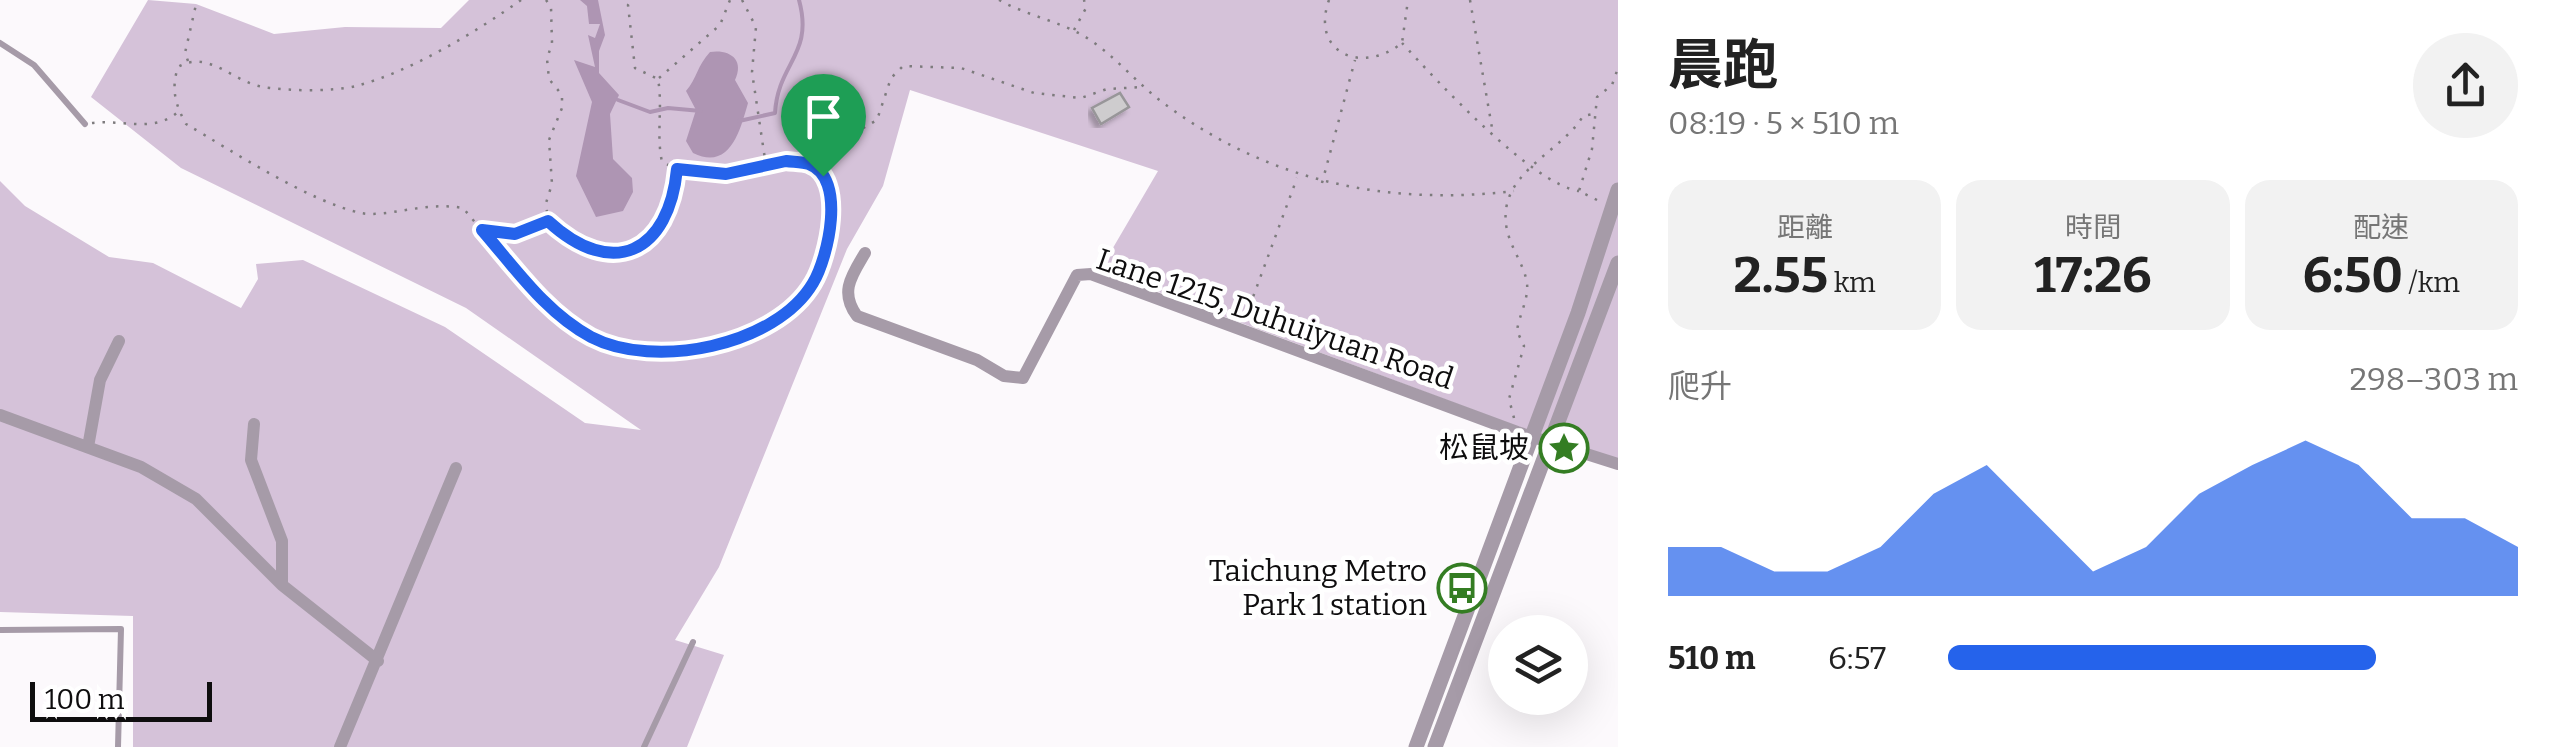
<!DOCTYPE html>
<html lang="zh-TW">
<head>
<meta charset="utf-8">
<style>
  :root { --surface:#fff; --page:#f2f2f2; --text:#222; --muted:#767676; --accent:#2563eb }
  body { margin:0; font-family:Bitter,"Noto Sans TC",serif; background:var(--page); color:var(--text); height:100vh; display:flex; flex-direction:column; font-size:38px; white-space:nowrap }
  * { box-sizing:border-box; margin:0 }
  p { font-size:32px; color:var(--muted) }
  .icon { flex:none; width:55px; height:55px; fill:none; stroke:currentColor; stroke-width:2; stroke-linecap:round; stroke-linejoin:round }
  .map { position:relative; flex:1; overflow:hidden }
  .drawer { display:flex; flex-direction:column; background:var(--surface); width:950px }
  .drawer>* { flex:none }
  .fabs { position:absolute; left:1488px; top:615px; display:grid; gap:20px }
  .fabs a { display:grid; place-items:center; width:100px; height:100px; border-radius:50%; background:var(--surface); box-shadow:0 10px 40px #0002; font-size:50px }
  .scale { position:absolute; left:30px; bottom:25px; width:182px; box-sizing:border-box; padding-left:10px; border:5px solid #0e0d0e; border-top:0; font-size:28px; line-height:35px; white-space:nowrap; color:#0e0d0e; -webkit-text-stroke:8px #fff; paint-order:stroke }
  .pin { position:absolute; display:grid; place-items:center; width:85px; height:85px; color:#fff; margin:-102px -42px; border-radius:50% 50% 50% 0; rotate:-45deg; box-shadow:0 0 10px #0007 }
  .pin .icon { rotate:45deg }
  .round { display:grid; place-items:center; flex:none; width:105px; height:105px; border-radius:52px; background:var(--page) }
  .head { display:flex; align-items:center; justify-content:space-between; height:170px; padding:0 50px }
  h1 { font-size:55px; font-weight:700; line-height:75px }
  .stats { display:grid; grid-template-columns:repeat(3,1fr); gap:15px; height:170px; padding:10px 50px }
  .stats div { display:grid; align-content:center; border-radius:25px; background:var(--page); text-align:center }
  .stats b { font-size:50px; font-weight:700 }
  .stats small { font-size:28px; font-weight:400 }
  .stats p { font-size:28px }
  .chart { height:280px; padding:20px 50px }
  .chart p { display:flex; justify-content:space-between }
  .chart svg { width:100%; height:180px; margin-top:10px; fill:var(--accent); opacity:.7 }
  ul { padding:0 50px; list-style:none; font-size:32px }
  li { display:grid; grid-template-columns:160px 120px 1fr; align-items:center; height:75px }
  li i { height:25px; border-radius:12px; background:var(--accent) }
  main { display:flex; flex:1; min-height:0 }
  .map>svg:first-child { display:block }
  .green { fill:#d5c2d9 }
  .water { fill:#ae95b3 }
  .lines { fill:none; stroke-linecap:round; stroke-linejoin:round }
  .stream { stroke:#ae95b3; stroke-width:4 }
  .building { fill:#ceccce; stroke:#989699; stroke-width:2.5; filter:url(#shadow) }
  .path { stroke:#7d7b7d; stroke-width:2.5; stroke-dasharray:2.5 8; stroke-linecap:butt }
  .service { stroke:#a69ba8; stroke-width:6 }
  .minor { stroke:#a69ba8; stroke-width:12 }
  .tertiary { stroke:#a69ba8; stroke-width:15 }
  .route-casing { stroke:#fff; stroke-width:20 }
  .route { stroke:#2563eb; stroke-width:12 }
  .labels { text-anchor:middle; stroke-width:9; stroke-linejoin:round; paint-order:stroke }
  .street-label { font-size:30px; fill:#0e0d0e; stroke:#fff }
  .poi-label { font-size:30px; fill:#0e0d0e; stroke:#fff; text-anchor:end }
</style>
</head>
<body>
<main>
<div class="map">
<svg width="1618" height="747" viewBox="0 0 1618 747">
  <defs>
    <filter id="shadow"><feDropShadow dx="-4.5" dy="4.5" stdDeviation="2.5" flood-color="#0004"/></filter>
  </defs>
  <rect width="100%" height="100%" fill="#fcf9fc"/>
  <path class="green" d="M148 0 196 4 274 34 345 27 441 28 469 0H1618V459L1524 429 1100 270 1158 171 910 90 883 186 847 249 719 567 675 640 724 655 687 747H133V616L0 612V181L25 206 109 257 153 263 241 308 258 279 256 264 303 260 445 327 585 423 641 430 466 308 181 168 91 97Z"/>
  <path class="water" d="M580 0H598L605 35 599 51V73L619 95 610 114 613 159 632 178 633 192 623 211 596 217 576 176 592 102 574 60 595 67 588 35 595 38 600 24H589L587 6Z
    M710 52C729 49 745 59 735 80L748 103C740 131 730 171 693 153L686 141 696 110 686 91C697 78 697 66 710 52Z"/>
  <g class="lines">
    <path class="stream" d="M618 100 650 112 668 108 701 111
      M739 121 775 113C778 62 814 55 799 0"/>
  </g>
  <path class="building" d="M1120 93 1129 107 1101 124 1092 108Z"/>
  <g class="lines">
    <path class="path" d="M521 0C476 32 410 72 356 86 331 92 289 91 263 87 233 82 208 49 178 67 171 89 175 104 186 124 232 151 310 202 361 213 386 218 426 201 463 208 501 252 538 309 591 337 679 385 860 317 829 198 826 186 824 172 812 165 788 152 749 174 723 173 708 173 692 170 677 169
      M546 0 551 7 552 43 547 59 549 79 562 95V108L549 140 552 184 546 203 548 221C614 281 669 252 677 169L662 162C656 134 663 107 658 79L635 68 628 5 633 0
      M742 0 756 27 752 72 766 166
      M999 0C1026 15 1058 21 1084 36 1114 54 1138 85 1166 105 1271 182 1387 206 1514 191
      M1329 0C1310 53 1362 75 1402 43L1408 0
      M1470 0 1492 128
      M1074 30 1086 8 1084 0
      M1402 43C1437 81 1532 184 1579 191
      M188 61 185 53 197 0
      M659 78 720 25 730 0
      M92 123C122 119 154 134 179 111
      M824 175 843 140 877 120 891 78 903 66 961 68 1034 93 1081 98 1107 89 1142 87
      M1322 183 1355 60
      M1597 200 1579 191 1592 149 1597 97 1612 85 1618 68
      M482 230 515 234 547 222
      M1246 316 1297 178
      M1514 418 1509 399 1524 346 1517 331C1519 314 1531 296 1526 278 1520 255 1500 235 1507 204 1516 166 1565 147 1583 116L1598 113"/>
    <path class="service" d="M0 43 34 65 85 124
      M0 630 121 629 118 747
      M644 747 693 642"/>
    <path class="minor" d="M865 253C852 275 839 292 857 316L977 360 1004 376 1023 378 1077 275 1091 274 1517 432 1618 464
      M0 415 141 467 196 499 282 585 378 661
      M254 424 251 460 282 541V585
      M88 447 100 380 119 341
      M340 747 456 468"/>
    <path class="tertiary" d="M1416 747 1578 313 1618 190
      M1435 747 1618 263"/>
  </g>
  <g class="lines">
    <g class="route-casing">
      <path id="route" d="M786 161C793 162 803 162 809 164 847 178 828 258 813 283 776 346 654 370 591 337 546 313 515 268 482 230L515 234 548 221C613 281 669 252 677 169L726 174Z"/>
    </g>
    <use href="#route" class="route"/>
  </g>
  <defs>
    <g id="sight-ring" transform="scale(2.5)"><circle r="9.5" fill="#fff" stroke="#347d23" stroke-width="1.5"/><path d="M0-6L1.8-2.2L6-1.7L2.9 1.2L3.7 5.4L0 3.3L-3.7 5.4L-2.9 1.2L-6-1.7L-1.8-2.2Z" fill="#347d23"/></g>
    <g id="bus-ring" transform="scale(2.5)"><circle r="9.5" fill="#fff" stroke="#347d23" stroke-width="1.5"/><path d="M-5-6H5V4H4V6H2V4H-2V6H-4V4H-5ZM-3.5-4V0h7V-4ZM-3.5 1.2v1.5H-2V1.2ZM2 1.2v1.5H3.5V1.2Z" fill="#347d23"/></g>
  </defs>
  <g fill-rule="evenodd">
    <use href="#sight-ring" x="1564" y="448"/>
    <use href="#bus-ring" x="1462" y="588"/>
  </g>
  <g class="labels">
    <g class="street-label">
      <text transform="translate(1275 319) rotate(19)" y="10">Lane 1215, Duhuiyuan Road</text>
    </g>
    <g class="poi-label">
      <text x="1529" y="458">松鼠坡</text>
      <text x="1427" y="581">Taichung Metro<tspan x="1427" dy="34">Park 1 station</tspan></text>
    </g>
  </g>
</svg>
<div class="fabs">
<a><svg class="icon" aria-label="layers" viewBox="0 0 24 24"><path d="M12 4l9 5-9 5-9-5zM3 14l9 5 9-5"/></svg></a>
</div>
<div class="scale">100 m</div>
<div class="pin" style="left:823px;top:176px;background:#1e9e55"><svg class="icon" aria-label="arrive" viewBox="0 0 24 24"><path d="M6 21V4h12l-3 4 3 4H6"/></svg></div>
</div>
<section class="drawer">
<div class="head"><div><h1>晨跑</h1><p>08:19 · 5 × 510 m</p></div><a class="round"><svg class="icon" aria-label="share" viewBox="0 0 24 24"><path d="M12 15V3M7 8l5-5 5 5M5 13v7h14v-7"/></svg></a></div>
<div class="stats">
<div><p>距離</p><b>2.55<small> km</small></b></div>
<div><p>時間</p><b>17:26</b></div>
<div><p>配速</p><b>6:50<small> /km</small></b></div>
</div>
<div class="chart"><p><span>爬升</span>298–303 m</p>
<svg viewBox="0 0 160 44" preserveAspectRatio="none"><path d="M0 44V32L10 32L20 38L30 38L40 32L50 19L60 12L70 25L80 38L90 32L100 19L110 12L120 6L130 12L140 25L150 25L160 32V44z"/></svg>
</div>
<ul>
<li><b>510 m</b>6:57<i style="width:75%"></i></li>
</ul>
</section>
</main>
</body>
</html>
